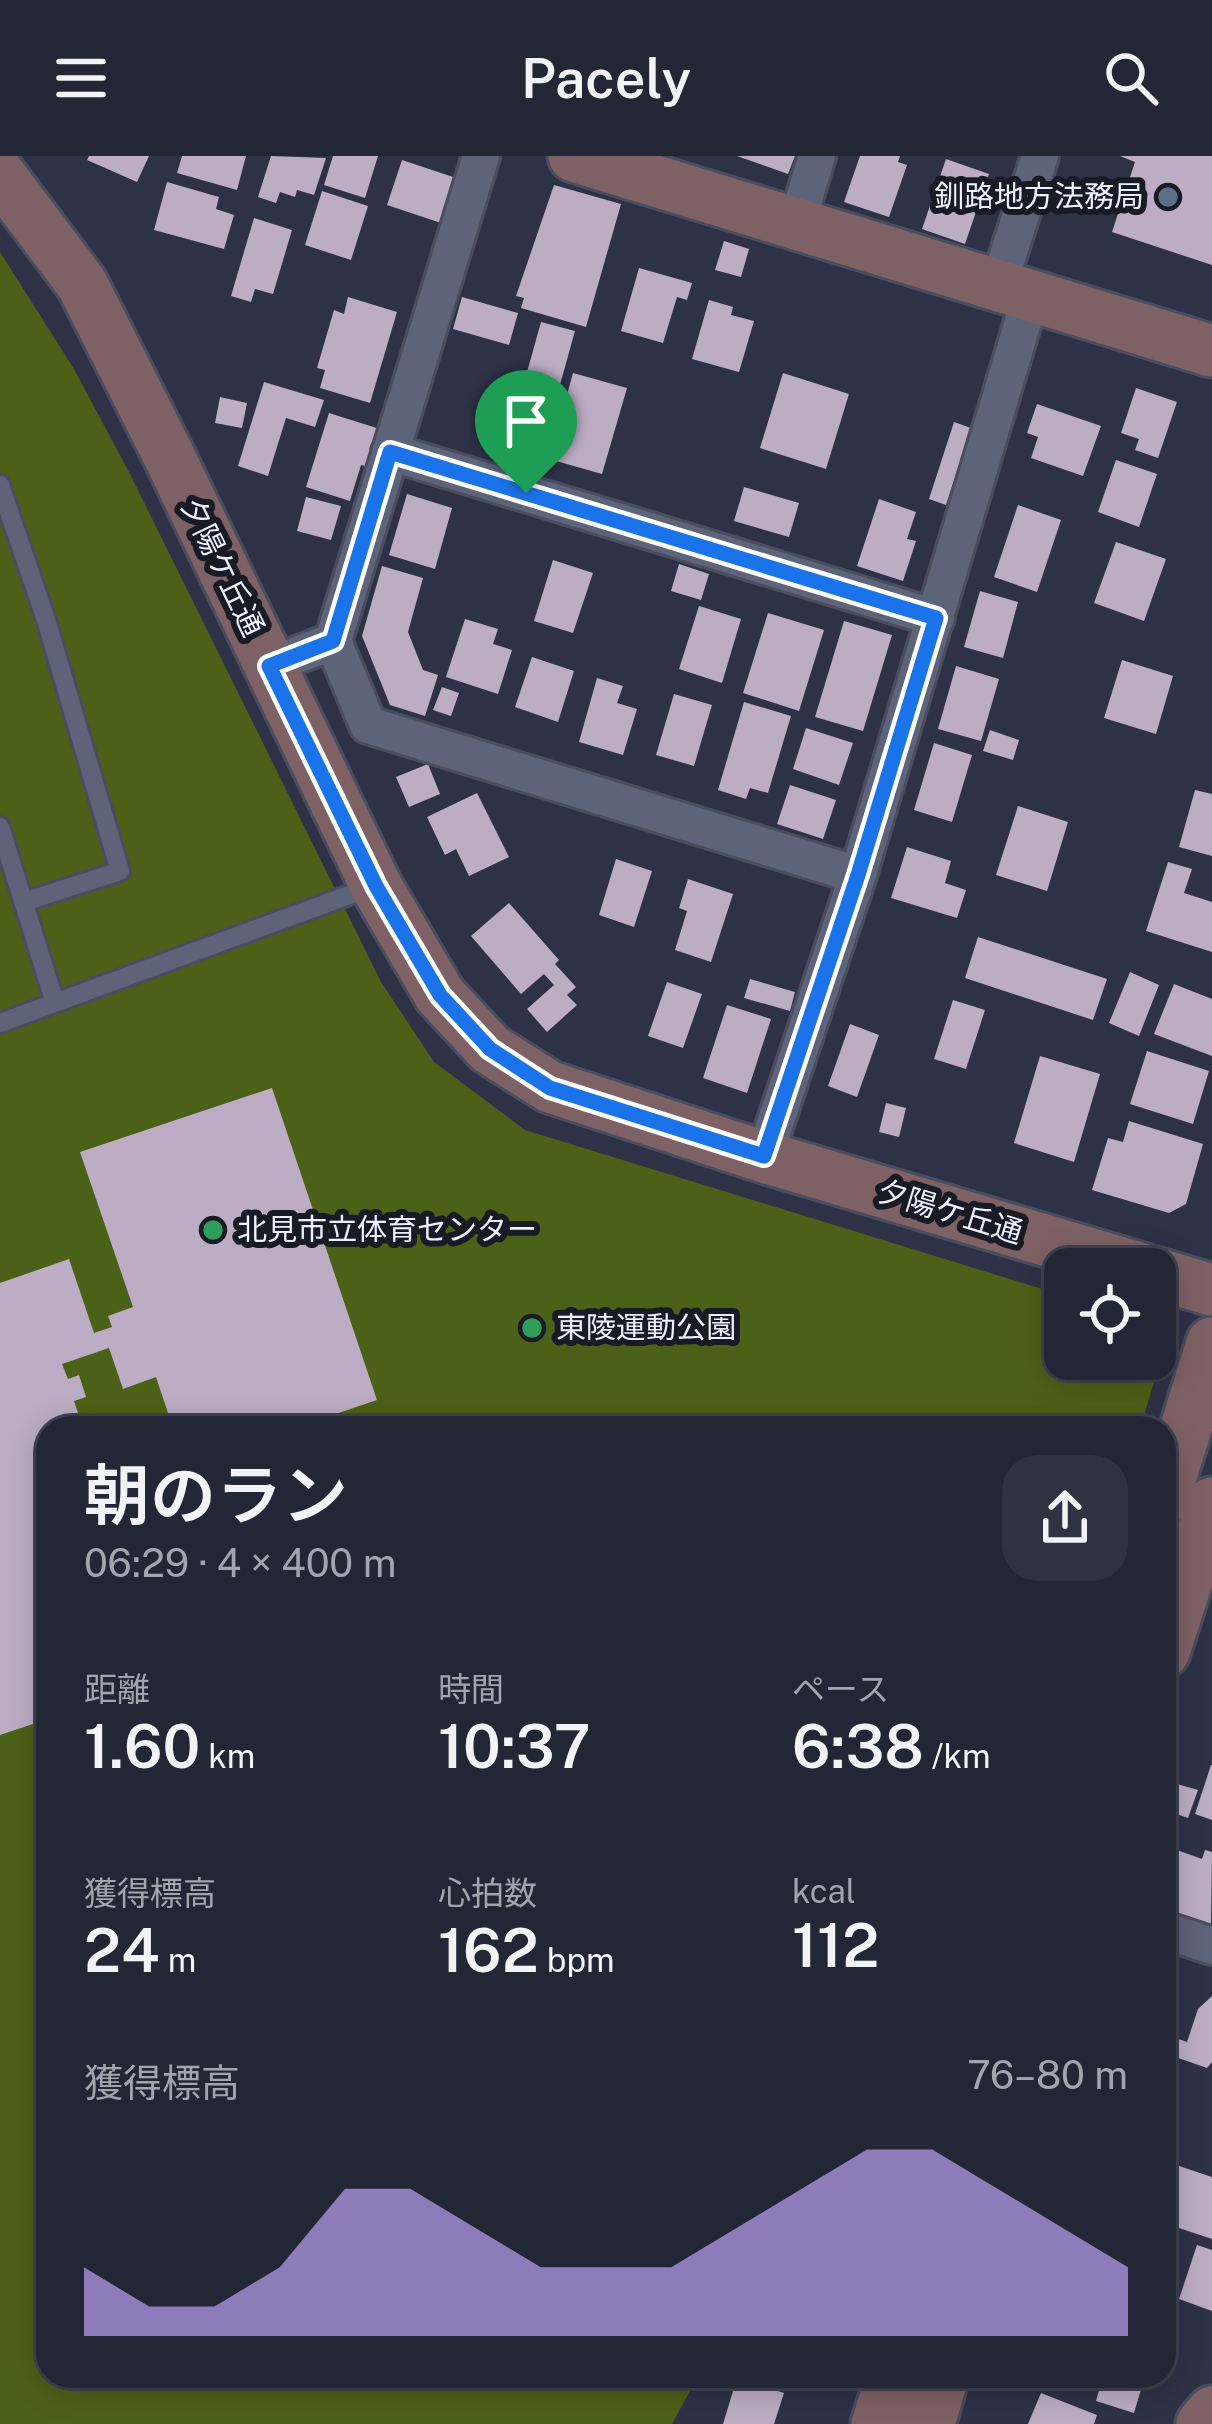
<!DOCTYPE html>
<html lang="ja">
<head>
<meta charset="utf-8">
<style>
  :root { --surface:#222635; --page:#2e3241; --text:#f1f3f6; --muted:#a2a5ad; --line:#3f4350; --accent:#bca0f2 }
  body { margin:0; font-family:"Public Sans","Noto Sans JP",sans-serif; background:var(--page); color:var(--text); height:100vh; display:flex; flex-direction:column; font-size:45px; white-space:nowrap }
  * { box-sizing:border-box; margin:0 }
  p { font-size:39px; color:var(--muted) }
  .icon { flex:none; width:66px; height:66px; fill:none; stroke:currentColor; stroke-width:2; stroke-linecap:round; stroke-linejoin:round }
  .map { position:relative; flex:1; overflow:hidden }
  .sheet { position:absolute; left:36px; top:1260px; width:1140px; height:972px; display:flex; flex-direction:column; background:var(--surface); border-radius:36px; box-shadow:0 6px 30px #0003,0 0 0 3px var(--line) }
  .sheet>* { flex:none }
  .controls { position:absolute; left:1044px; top:1092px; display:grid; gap:24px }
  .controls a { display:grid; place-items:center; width:132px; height:132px; border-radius:24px; background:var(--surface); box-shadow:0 6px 30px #0003,0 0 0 3px var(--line); font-size:60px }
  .pin { position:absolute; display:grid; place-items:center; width:102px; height:102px; color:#fff; margin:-123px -51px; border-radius:50% 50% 50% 0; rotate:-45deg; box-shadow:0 0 12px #0007 }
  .pin .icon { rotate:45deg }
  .round { display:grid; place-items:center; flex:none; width:126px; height:126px; border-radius:36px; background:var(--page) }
  .overview { display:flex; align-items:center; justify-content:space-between; height:204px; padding:0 48px }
  h1 { font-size:66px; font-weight:600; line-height:90px }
  .figures { display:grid; grid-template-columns:repeat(3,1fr); gap:18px; height:204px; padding:12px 48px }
  .figures div { display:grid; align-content:center }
  .figures b { font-size:60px; font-weight:600 }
  .figures small { font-size:33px; font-weight:400 }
  .figures p { font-size:33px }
  .chart { height:336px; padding:24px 48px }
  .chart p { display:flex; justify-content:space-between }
  .chart svg { width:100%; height:216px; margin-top:12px; fill:var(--accent); opacity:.7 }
  header { display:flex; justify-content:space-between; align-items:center; height:156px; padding:0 48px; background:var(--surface); font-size:54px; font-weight:600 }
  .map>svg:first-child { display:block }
  .green { fill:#4c6118 }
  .building { fill:#bcadc4 }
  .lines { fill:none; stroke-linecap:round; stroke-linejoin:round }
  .lane-casing { stroke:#494d5e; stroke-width:24 }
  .street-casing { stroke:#494d5e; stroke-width:42 }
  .secondary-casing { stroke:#494d5e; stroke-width:57 }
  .lane { stroke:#5d6379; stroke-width:18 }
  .street { stroke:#5d6379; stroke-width:36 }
  .secondary { stroke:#7e6165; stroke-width:51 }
  .route-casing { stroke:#fff; stroke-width:24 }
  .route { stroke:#1a73e8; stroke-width:15 }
  .service-dot { fill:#5c6f8a; stroke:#191b24; stroke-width:4.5 }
  .leisure-dot { fill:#2e9e5b; stroke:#191b24; stroke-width:4.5 }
  .labels { text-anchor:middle; stroke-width:12; stroke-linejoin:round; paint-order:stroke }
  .poi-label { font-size:30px; fill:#eceffd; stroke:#191b24; text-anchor:start }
  .street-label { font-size:30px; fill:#eceffd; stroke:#191b24 }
</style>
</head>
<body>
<header><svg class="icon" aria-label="menu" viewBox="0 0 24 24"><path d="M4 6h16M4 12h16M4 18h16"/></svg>Pacely<svg class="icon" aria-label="search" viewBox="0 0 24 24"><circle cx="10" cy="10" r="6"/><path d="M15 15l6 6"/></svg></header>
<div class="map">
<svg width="1212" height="2268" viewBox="0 0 1212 2268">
  <rect width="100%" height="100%" fill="#2e3247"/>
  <path class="green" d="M0 96 74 213 131 320 381 826 434 906 525 974 1065 1140V1203H1147L1156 1220 1140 1272H48V2220H698L672 2268H0Z"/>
  <path class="building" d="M89 0H149L137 26 87 4Z
    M182 0H246L237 34 177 17Z
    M271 0 326 2 314 39 297 34 295 41 280 36 276 47 258 41Z
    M333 0H378L365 42 324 29Z
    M737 0H795L788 18Z
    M860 0H900L898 6 907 9 889 61 844 46Z
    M1120 0H1212V109L1112 76 1135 6Z
    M946 3 989 18 965 88 922 73Z
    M402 4 462 24 447 69 387 49Z
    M167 26 219 41 216 53 234 59 224 93 154 74Z
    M554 29 621 48 586 171 521 152 524 142 516 140Z
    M322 35 368 50 351 104 305 89Z
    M254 62 292 74 273 138 255 133 251 146 231 140Z
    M724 85 749 93 741 121 715 114Z
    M639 112 692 127 687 144 677 141 663 187 621 175Z
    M348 141 397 156 370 247 320 232 325 214 317 212 334 154 344 158Z
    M462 141 518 157 509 189 453 173Z
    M709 144 733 151 731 159 754 165 739 216 692 203Z
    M541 166 575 175 539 304 505 295Z
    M573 217 627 232 602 318 549 303Z
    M783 217 849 238 826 313 760 292Z
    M264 226 324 244 315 271 286 262 268 320 238 310Z
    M1136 232 1177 246 1158 302 1135 294 1139 283 1121 277Z
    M220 241 247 247 242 272 215 267Z
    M1037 248 1101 270 1083 320 1031 302 1038 281 1027 277Z
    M329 257 383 274 372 312 361 309 350 345 306 331Z
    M954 266 971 272 946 349 929 343Z
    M1116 304 1157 318 1139 371 1098 356Z
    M744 331 799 347 789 381 734 365Z
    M407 338 452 352 435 413 389 399Z
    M306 341 341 350 331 384 297 375Z
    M879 343 916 356 907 383 916 385 903 425 857 410Z
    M1018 349 1061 364 1037 436 994 421Z
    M1116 386 1166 403 1144 465 1094 447Z
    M553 404 593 417 573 477 534 465Z
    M679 408 709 418 701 444 671 435Z
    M382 410 423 422 408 476 423 514 438 519 425 560 390 549 362 480Z
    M980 435 1018 446 1003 502 964 491Z
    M699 450 741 463 722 527 679 513Z
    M768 457 824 474 799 555 743 537Z
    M465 463 498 473 493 488 512 494 498 538 446 521Z
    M844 465 892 479 863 575 815 561Z
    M532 501 574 515 558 566 515 551Z
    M1122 504 1173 520 1156 578 1104 562Z
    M956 510 999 523 981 585 938 573Z
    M597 522 623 530 617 547 637 553 623 599 579 586Z
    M442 531 459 537 451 560 433 554Z
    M674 538 712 549 694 610 656 599Z
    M744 546 791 560 768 637 750 632 746 643 718 634Z
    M806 572 853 587 839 629 793 613Z
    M990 574 1019 584 1013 604 983 595Z
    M934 587 972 599 952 666 914 654Z
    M428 608 440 638 409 651 396 621Z
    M790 629 836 644 823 683 777 668Z
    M1195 634 1212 638V700L1179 691Z
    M477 637 509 701 469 720 456 693 445 699 427 661Z
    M1018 650 1068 666 1047 735 996 719Z
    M907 691 951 705 945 727 966 734 957 762 891 742Z
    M616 703 652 715 634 771 599 759Z
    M1168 706 1192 713 1184 737 1212 746V796L1146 775Z
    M688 723 733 738 711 806 675 794 687 755 679 752Z
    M509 747 559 804 555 808 576 831 567 839 577 849 547 876 527 853 554 829 544 818 521 838 471 780Z
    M978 781 1107 823 1093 864 965 822Z
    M1130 816 1159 829 1139 880 1109 867Z
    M750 823 795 836 790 855 744 842Z
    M667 826 702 838 683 892 648 880Z
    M1174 828 1212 843V900L1154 878Z
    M953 844 985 854 966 913 934 903Z
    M727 849 771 863 747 937 703 922Z
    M850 868 879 879 857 941 828 930Z
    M1147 895 1209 915 1193 968 1130 948Z
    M1040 900 1100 918 1074 1006 1014 987Z
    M272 932 377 1244 294 1272H173L156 1221 123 1233 109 1192 62 1208 68 1223 79 1219 86 1241 74 1245 83 1272H48V1563L0 1579V1127L69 1103 94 1177 112 1171 108 1160 133 1151 80 996Z
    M886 947 906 952 899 981 879 976Z
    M1129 965 1203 988 1186 1048 1169 1057 1092 1034 1108 982 1123 986Z
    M1211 1609H1212V1664L1195 1658Z
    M1177 1628 1198 1634 1188 1662 1168 1655Z
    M1174 1693 1202 1703 1205 1694 1212 1696 1211 1769 1164 1753V1723Z
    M1212 1840V1906L1207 1912 1164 1897 1167 1879 1187 1886 1198 1853Z
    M1179 2010 1212 2021V2083L1164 2067Z
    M1197 2089 1212 2094V2155L1179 2143Z
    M1103 2220H1145L1134 2257 1096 2245Z
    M737 2222 784 2237 774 2268H723Z
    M1041 2237 1097 2259 1094 2268H1028Z"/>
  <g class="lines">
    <g class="lane-casing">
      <path id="lane" d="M0 329 47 467 120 715 24 746
        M0 671 55 847
        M0 867 371 731"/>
    </g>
    <g class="street-casing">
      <path id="street" d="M796 69 817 0
        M998 130 1040 0
        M390 296 936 462
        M333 485 368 569 858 719
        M269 510 333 485 481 0
        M764 1001 858 719 1031 139
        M1164 1774 1212 1790"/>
    </g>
    <g class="secondary-casing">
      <path id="secondary" d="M574 0 1212 195
        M0 19 82 128 170 302 376 730 440 839 490 893 550 931 764 1001 1142 1113
        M1155 1117 1212 1134
        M1164 1343 1212 1187
        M1164 1496 1212 1347
        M877 2268 892 2220
        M929 2268 943 2220
        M1202 2268 1212 2256"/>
    </g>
    <use href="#lane" class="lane"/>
    <use href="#street" class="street"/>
    <use href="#secondary" class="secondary"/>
  </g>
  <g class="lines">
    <g class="route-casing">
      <path id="route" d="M390 296 936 462 858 719 764 1000 550 932 490 893 440 839 376 730 269 510 333 485Z"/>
    </g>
    <use href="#route" class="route"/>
  </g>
  <circle class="service-dot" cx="1168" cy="41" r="12"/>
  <g class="leisure-dot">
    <circle cx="213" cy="1074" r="12"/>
    <circle cx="532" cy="1172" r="12"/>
  </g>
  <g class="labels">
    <g class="poi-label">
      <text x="1144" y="51" text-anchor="end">釧路地方法務局</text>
      <text x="237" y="1084">北見市立体育センター</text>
      <text x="556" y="1182">東陵運動公園</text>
    </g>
    <g class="street-label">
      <text transform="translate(222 411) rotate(64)" y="10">夕陽ケ丘通</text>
      <text transform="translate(950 1056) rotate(17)" y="10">夕陽ケ丘通</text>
    </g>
  </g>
</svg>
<div class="controls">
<a><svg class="icon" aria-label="locate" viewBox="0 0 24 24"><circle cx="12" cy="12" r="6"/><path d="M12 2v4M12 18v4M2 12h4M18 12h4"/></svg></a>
</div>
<div class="pin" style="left:526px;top:337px;background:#1e9e55"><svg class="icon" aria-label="arrive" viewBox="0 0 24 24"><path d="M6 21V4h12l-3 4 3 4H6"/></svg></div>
<section class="sheet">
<div class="overview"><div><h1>朝のラン</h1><p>06:29 · 4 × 400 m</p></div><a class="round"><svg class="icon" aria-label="share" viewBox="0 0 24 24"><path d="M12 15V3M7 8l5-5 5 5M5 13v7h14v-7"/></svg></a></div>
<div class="figures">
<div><p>距離</p><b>1.60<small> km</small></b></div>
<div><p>時間</p><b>10:37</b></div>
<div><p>ペース</p><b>6:38<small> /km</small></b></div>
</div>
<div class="figures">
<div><p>獲得標高</p><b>24<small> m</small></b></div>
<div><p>心拍数</p><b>162<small> bpm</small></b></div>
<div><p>kcal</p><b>112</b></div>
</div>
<div class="chart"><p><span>獲得標高</span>76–80 m</p>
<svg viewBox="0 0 160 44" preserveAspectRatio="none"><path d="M0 44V30L10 38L20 38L30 30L40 14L50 14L60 22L70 30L80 30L90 30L100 22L110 14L120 6L130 6L140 14L150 22L160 30V44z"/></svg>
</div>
</section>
</div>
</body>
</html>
